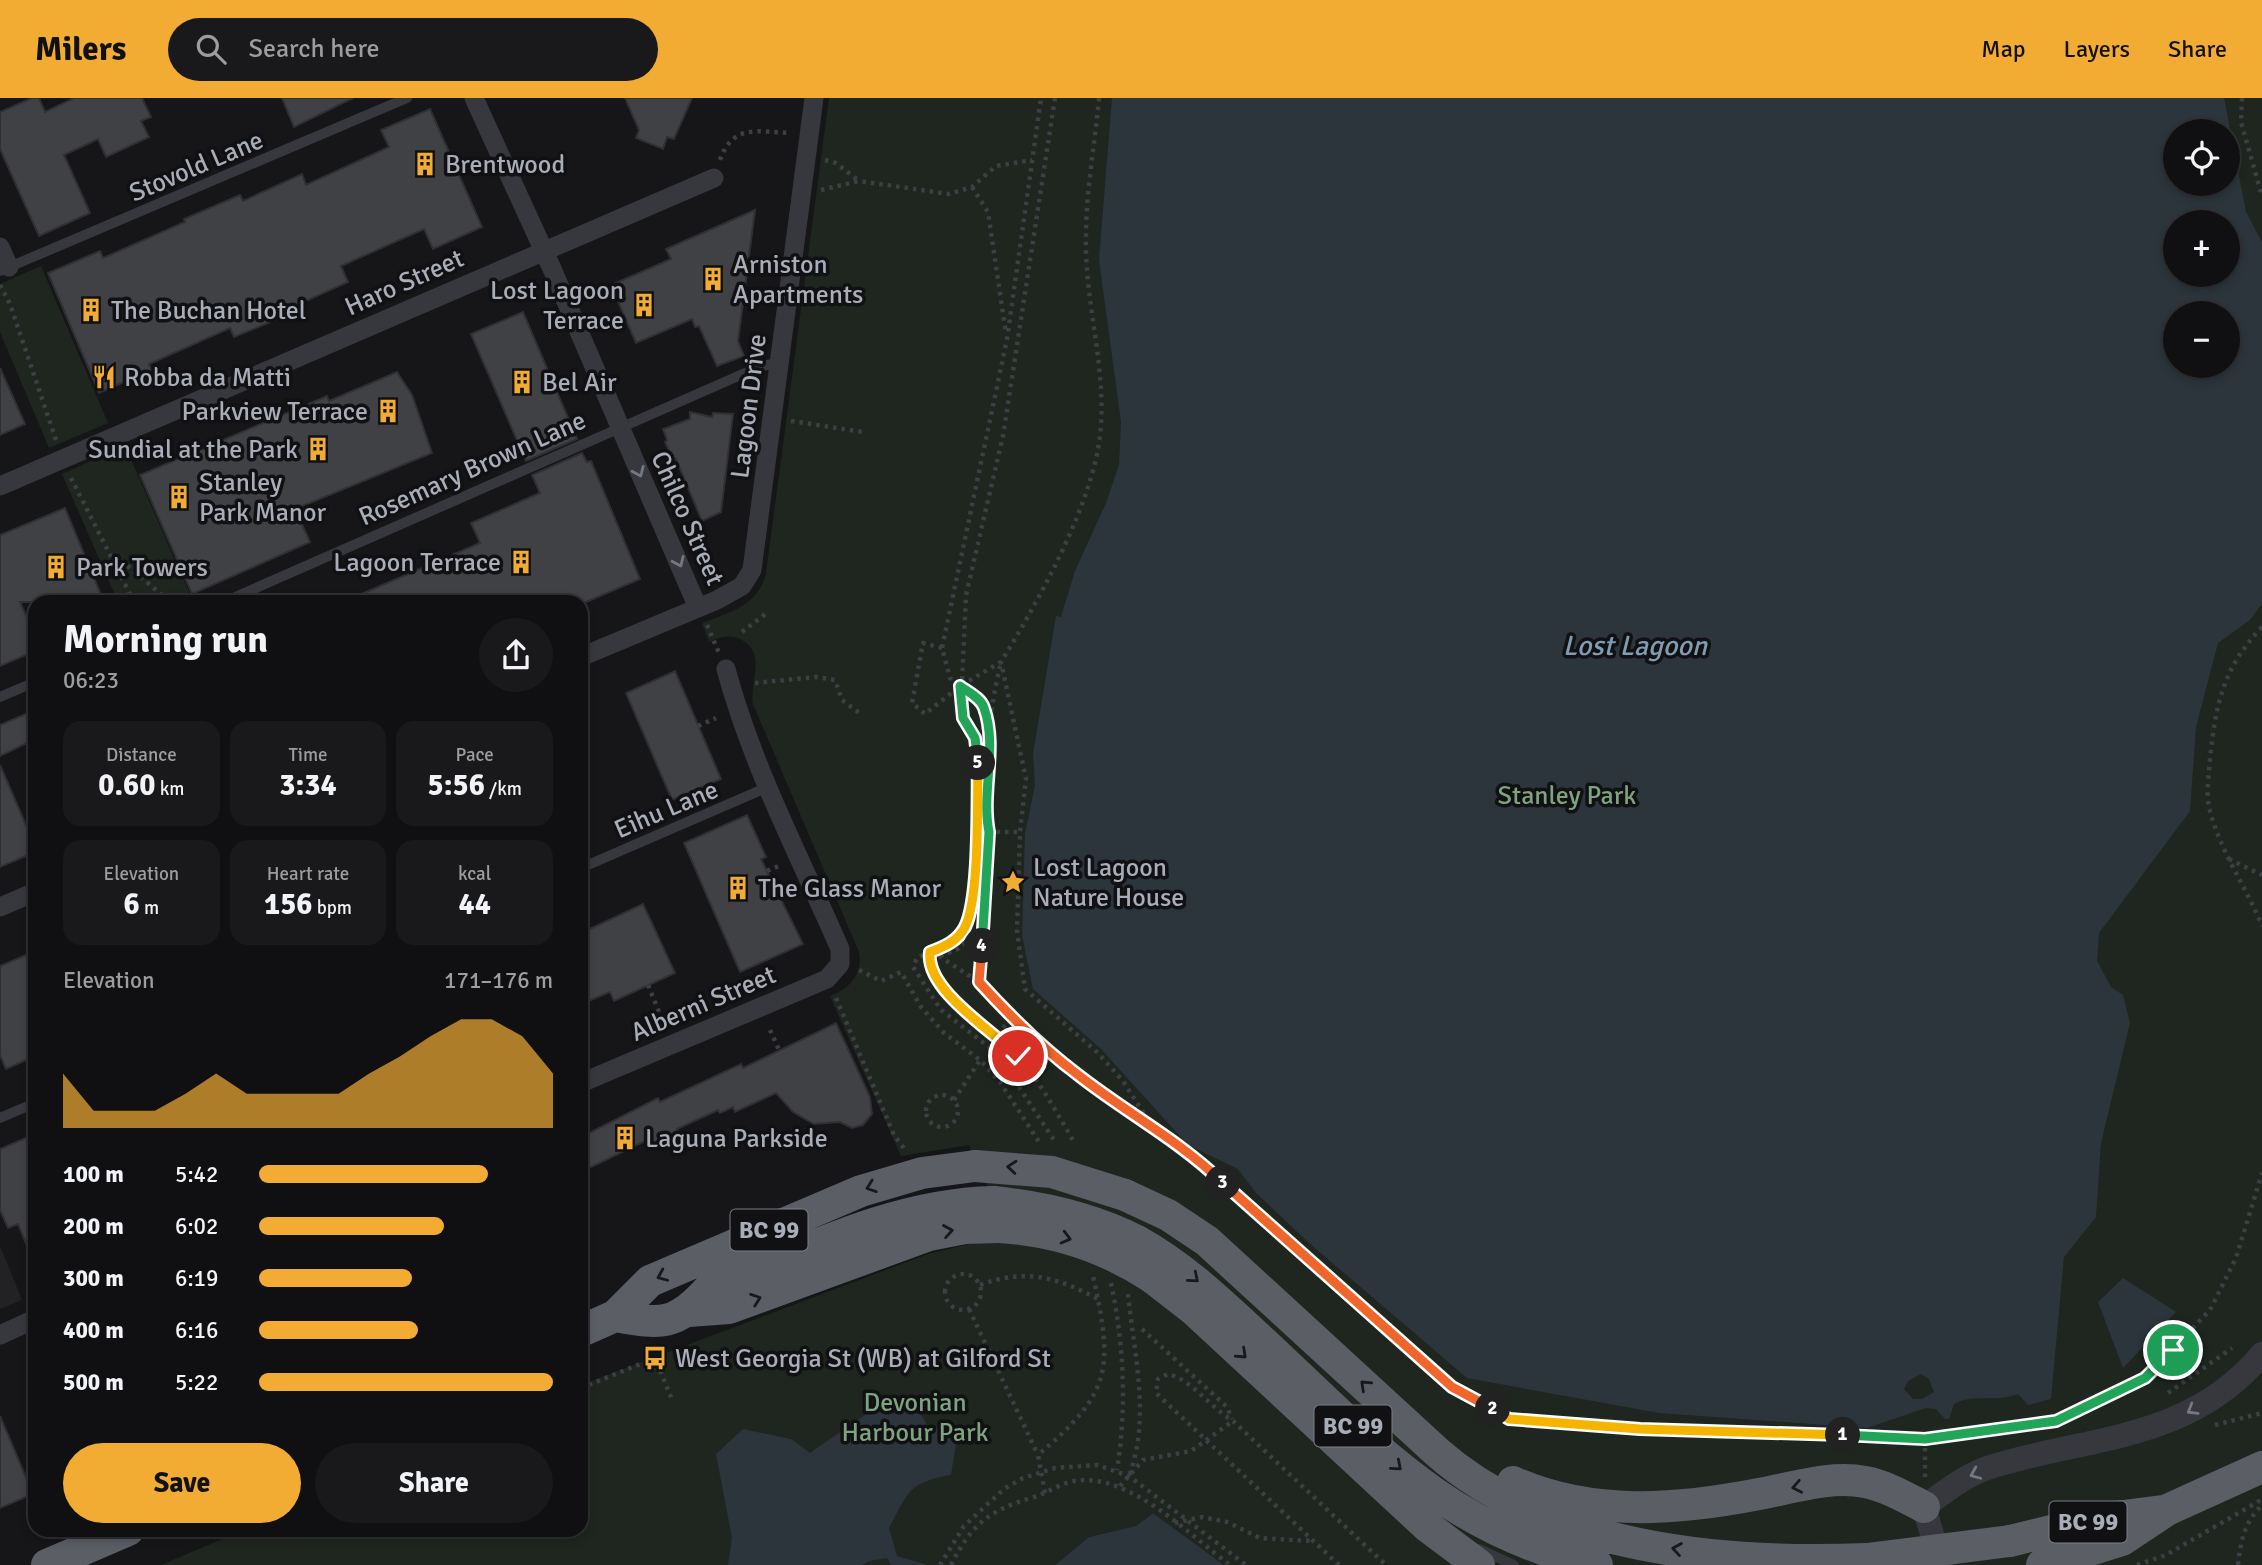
<!DOCTYPE html>
<html lang="en">
<head>
<meta charset="utf-8">
<style>
  :root { --surface:#101012; --page:#19191b; --text:#f1f3f6; --muted:#9c9d9f; --line:#303032; --accent:#f2ac34 }
  body { margin:0; font-family:Signika,sans-serif; background:var(--page); color:var(--text); height:100vh; display:flex; flex-direction:column; font-size:26px; white-space:nowrap }
  * { box-sizing:border-box; margin:0 }
  p { font-size:23px; color:var(--muted) }
  .icon { flex:none; width:38px; height:38px; fill:none; stroke:currentColor; stroke-width:2; stroke-linecap:round; stroke-linejoin:round }
  .map { position:relative; flex:1; overflow:hidden }
  .drawer { position:absolute; left:28px; top:497px; width:560px; height:942px; display:flex; flex-direction:column; background:var(--surface); border-radius:21px; box-shadow:0 4px 10px #0003,0 0 0 2px var(--line) }
  .drawer>* { flex:none }
  .buttons { position:absolute; left:2163px; top:21px; display:grid; gap:14px }
  .buttons a { display:grid; place-items:center; width:77px; height:77px; border-radius:50%; background:var(--surface); box-shadow:0 4px 10px #0003,0 0 0 2px var(--line); font-size:35px }
  .pin { position:absolute; display:grid; place-items:center; width:60px; height:60px; color:#fff; margin:-30px; border:4px solid #fff; border-radius:50%; box-shadow:0 2px 7px #0007 }
  .km { position:absolute; width:35px; height:35px; margin:-18px; border-radius:50%; background:#222; color:#fff; font-size:19px; line-height:35px; text-align:center }
  .round { display:grid; place-items:center; flex:none; width:74px; height:74px; border-radius:37px; background:var(--page) }
  .head { display:flex; align-items:center; justify-content:space-between; height:119px; padding:0 35px }
  h1 { font-size:38px; font-weight:800; line-height:52px }
  .stats { display:grid; grid-template-columns:repeat(3,1fr); gap:10px; height:119px; padding:7px 35px }
  .stats div { display:grid; align-content:center; border-radius:18px; background:var(--page); text-align:center }
  .stats b { font-size:30px; font-weight:800 }
  .stats small { font-size:19px; font-weight:400 }
  .stats p { font-size:19px }
  .chart { height:196px; padding:14px 35px }
  .chart p { display:flex; justify-content:space-between }
  .chart svg { width:100%; height:126px; margin-top:7px; fill:var(--accent); opacity:.7 }
  .primary-button { display:flex; gap:14px; margin-top:auto; padding:14px 35px }
  .primary-button a { flex:1; height:80px; border-radius:42px; background:var(--accent); color:#111; font-size:28px; font-weight:800; line-height:80px; text-align:center }
  .primary-button a+a { background:var(--page); color:var(--text) }
  ul { padding:0 35px; list-style:none; font-size:23px }
  li { display:grid; grid-template-columns:112px 84px 1fr; align-items:center; height:52px }
  li i { height:18px; border-radius:9px; background:var(--accent) }
  header { display:flex; align-items:center; gap:42px; box-sizing:border-box; height:98px; padding:0 35px; background:var(--accent); color:#111 }
  header strong { font-size:33px }
  nav { display:flex; gap:38px; margin-inline-start:auto; font-size:24px }
  .search { width:490px; height:63px; background:var(--page); display:flex; align-items:center; gap:18px; box-sizing:border-box; padding:0 24px; border-radius:38px; color:var(--muted); font-size:26px }
  .map>svg:first-child { display:block }
  .built { fill:#222225 }
  .green { fill:#1e261f; fill-rule:evenodd }
  .water { fill:#2c353c; fill-rule:evenodd }
  .building { fill:#404145; stroke:#303034; stroke-width:2 }
  .lines { fill:none; stroke-linecap:round; stroke-linejoin:round }
  .path { stroke:#3d3f44; stroke-width:4.5; stroke-dasharray:3.5 5; stroke-linecap:butt }
  .service { stroke:#37383d; stroke-width:10 }
  .minor { stroke:#37383d; stroke-width:19 }
  .tertiary { stroke:#37383d; stroke-width:24 }
  .trunk { stroke:#5b5e65; stroke-width:32 }
  .trunk-bridge { stroke:#5b5e65; stroke-width:32 }
  .oneway { stroke:#757881 }
  .oneway2 { stroke:#18191b }
  .split-1-casing { stroke:#fff; stroke-width:14 }
  .split-2-casing { stroke:#fff; stroke-width:14 }
  .split-3-casing { stroke:#fff; stroke-width:14 }
  .split-4-casing { stroke:#fff; stroke-width:14 }
  .split-5-casing { stroke:#fff; stroke-width:14 }
  .split-6-casing { stroke:#fff; stroke-width:14 }
  .split-1 { stroke:#22a559; stroke-width:9 }
  .split-2 { stroke:#f5b400; stroke-width:9 }
  .split-3 { stroke:#f0652b; stroke-width:9 }
  .split-4 { stroke:#f0652b; stroke-width:9 }
  .split-5 { stroke:#22a559; stroke-width:9 }
  .split-6 { stroke:#f5b400; stroke-width:9 }
  .labels { text-anchor:middle; stroke-width:7; stroke-linejoin:round; paint-order:stroke }
  .shield { fill:#111113; stroke:#7b7e86; stroke-width:2 }
  .shield-label { font-size:24px; font-weight:bold; fill:#a8adb8 }
  .poi-label { font-size:26px; fill:#a8adb8; stroke:#111113; text-anchor:start }
  .street-label { font-size:26px; fill:#a8adb8; stroke:#111113 }
  .park-label { font-size:26px; fill:#7fa380; stroke:#111113 }
  .water-label { font-size:28px; font-style:italic; fill:#7f9cb3; stroke:#111113 }
</style>
</head>
<body>
<header>
<strong>Milers</strong>
<div class="search"><svg class="icon" aria-label="search" viewBox="0 0 24 24"><circle cx="10" cy="10" r="6"/><path d="M15 15l6 6"/></svg>Search here</div>
<nav><a>Map</a><a>Layers</a><a>Share</a></nav>
</header>
<div class="map">
<svg width="2262" height="1467" viewBox="0 0 2262 1467">
  <rect width="100%" height="100%" fill="#161618"/>
  <path class="built" d="M0 1148 22 1202 0 1211Z"/>
  <path class="green" d="M829 0H2262V1467H1224L1153 1415 1136 1428 1089 1439 1055 1467H161L244 1432H581V1287L928 1156 973 1145 989 1091 969 1047 901 1058 830 898C850 890 863 876 859 854L753 606C749 583 768 555 740 541 730 536 718 539 709 544L702 525C730 514 758 508 766 475ZM2175 33H2228V86H2175ZM2175 124H2228V177H2175ZM2175 215H2228V268H2175Z
    M41 168 108 325 49 350 0 234V186Z
    M125 348 193 503 191 504H118L62 376Z"/>
  <path class="water" d="M1112 0H2224L2246 114 2262 144V506L2250 522 2218 545 2196 629 2190 713 2099 835 2097 863 2111 889 2123 897 2130 925 2101 1045 2096 1119 2064 1159 2051 1301 2028 1307 2018 1296C1997 1305 1973 1295 1954 1306L1949 1321H1945L1936 1311 1926 1310 1867 1330 1659 1315 1467 1280 1309 1145 1256 1095 1238 1071 1188 1047 1101 951 1033 891 1022 837 1025 736 1035 687 1033 656 1056 518 1061 519 1075 473 1106 405 1119 367 1121 324 1099 162ZM2228 33V86H2175V33ZM2228 124V177H2175V124ZM2175 215H2228V268H2175ZM1921 1276 1929 1281 1934 1294 1922 1301H1913L1904 1291 1908 1283Z
    M2123 1180 2176 1214 2123 1270 2098 1204Z
    M910 1299 928 1328 958 1333 951 1377C908 1384 908 1395 889 1430L897 1458 928 1467H891L887 1460 869 1463 862 1467H728L732 1440 716 1356 743 1331 791 1341 810 1355 869 1314Z
    M1153 1415 1224 1467H1055L1089 1439 1136 1428Z"/>
  <path class="building" d="M32 0H39L45 14 74 0H142L151 19 141 23 149 39 106 59 98 41 64 57 90 115 39 138 0 51V14Z
    M282 0H353L294 29Z
    M625 0H692L674 41 667 39 663 51 636 40 639 32Z
    M430 11 482 129 433 151 424 131 341 168 348 184 288 211 290 216 234 239 230 230 149 266 152 272 99 295 48 175 100 153 103 160 185 124 184 121 240 97 243 103 302 76 306 87 389 49 381 32Z
    M755 112 738 243 744 258 717 268 699 228 695 229 692 221 636 245 611 187 671 161 666 151Z
    M523 214 577 341 526 363 471 236Z
    M0 270 25 326 0 337Z
    M397 274 412 297 432 355 295 411 310 444 192 496 140 377 327 298 329 303Z
    M690 314 712 319 713 315 733 316 721 414 702 423 676 361 673 362 665 344 667 342 663 331 690 321Z
    M582 355 587 364 591 363 640 481 586 504H343L480 445 471 425 540 395 532 377Z
    M65 410 104 504H20L35 538V553L0 568V437Z
    M675 573 721 681 672 702 626 595Z
    M35 612V641L0 658V627Z
    M0 667 35 748V754L0 769Z
    M747 717 766 759 761 761 803 846 740 874 684 745Z
    M643 806 675 875 614 903 610 894 581 906V835Z
    M26 857 35 879V958L6 971 0 957V868Z
    M836 925 870 999 872 1016 863 1027 852 1030 840 1024 814 1026 793 1014 776 995 735 1014 733 1009 720 1015 718 1012 677 1031 680 1035 652 1048 649 1041 581 1074V1039L658 1000 660 1004 741 966 743 970Z
    M35 1036V1165H34L18 1126 8 1130 0 1112V1051Z
    M0 1318 33 1396 0 1410Z"/>
  <g class="lines">
    <path class="path" d="M1055 0 1003 338 966 497 961 607C963 625 974 638 978 655 977 692 981 812 959 837 949 849 931 853 917 860L913 869 941 912 989 949 1005 968 1056 1045
      M1099 0C1095 46 1086 92 1086 138 1084 209 1111 281 1098 351 1085 420 1037 505 1001 564L1026 681 1020 734 1017 833 1025 891 1098 955 1123 983 1149 1024
      M2242 0 2241 24 2262 98
      M720 62C733 25 758 34 791 35
      M825 62 836 65 859 83
      M972 89 988 114 1006 236
      M821 92 859 83 949 96 972 89 996 68 1032 62
      M0 187 10 206 56 342
      M791 323 863 334
      M71 380 134 504
      M112 462 123 464 170 504
      M707 527 719 555
      M2262 529C2223 570 2216 605 2210 661 2209 676 2206 695 2209 709 2219 752 2246 788 2262 828
      M742 534 768 514
      M942 550 923 545 912 605 925 616 960 588 1001 564
      M755 585 816 579 835 582 842 602 862 617
      M698 628 716 620
      M989 634 984 608 950 580 942 550 1007 241 1041 0
      M988 734H1020
      M2229 761 2262 777
      M767 773 779 768
      M929 854C924 895 995 931 1018 958 1040 984 1057 1015 1074 1044
      M939 858 979 884 1011 919 1076 976 1203 1065 1248 1110 1452 1289 1509 1321 1640 1330 1925 1341 2056 1323 2145 1280 2210 1212 2236 1160 2262 1075
      M940 858 956 852 983 833
      M859 872 881 883 901 874 921 909 944 935 980 962 1000 984 1041 1047
      M979 884 988 734C979 685 989 617 1000 568
      M648 887 661 919
      M836 900 894 1037 906 1053
      M1003 930 1011 919
      M770 932 779 952
      M926 1013a16 16 0 1 1 32 0a16 16 0 1 1-32 0Z
      M954 1002 980 962
      M945 1194a18 18 0 1 1 36 0a18 18 0 1 1-36 0Z
      M1111 1185C1124 1247 1127 1309 1117 1372
      M980 1187C1026 1170 1056 1179 1098 1201
      M1128 1196C1134 1257 1151 1319 1129 1378
      M969 1211 1038 1357
      M1142 1231 1227 1309 1232 1321
      M581 1290 655 1260 673 1304
      M2168 1295 2232 1250
      M2215 1327 2262 1315
      M581 1339V1340
      M1925 1379V1341
      M1120 1388 1143 1362 1191 1353 1233 1323
      M1045 1395 1038 1357C1111 1295 1114 1272 1093 1178
      M1175 1425 1202 1419 1227 1424 1260 1440 1312 1443
      M940 1467 964 1428 1004 1391 1023 1380 1055 1370 1097 1367 1129 1378 1246 1467
      M951 1467C972 1425 990 1412 1034 1399 1047 1395 1061 1385 1074 1383 1129 1374 1188 1436 1230 1467
      M1339 1467 1156 1295 1158 1281 1168 1276C1192 1282 1211 1310 1233 1323L1386 1467
      M2137 1467 2166 1457 2261 1402
      M2238 1467C2241 1442 2244 1425 2262 1407"/>
    <path class="service" d="M0 173 407 0
      M224 504 761 268 779 265
      M0 599 35 584
      M581 770 768 689
      M0 1020 35 1005
      M1479 1451 1514 1467"/>
    <path class="minor" d="M474 0 553 173 698 510
      M0 149 9 169
      M0 388 714 80
      M581 559 717 502 742 488 752 472 814 0
      M0 809 35 794
      M581 985 827 881 840 866V851C800 759 752 668 726 571
      M0 1237 35 1221"/>
    <path class="tertiary" d="M1941 1467 1924 1409C1944 1394 1963 1379 1987 1370 2087 1338 2189 1344 2262 1256"/>
    <path class="trunk" d="M1125 1097 1168 1117 1207 1143 1437 1354C1547 1451 1725 1467 1867 1461
      M1137 1143C1184 1169 1222 1206 1261 1242 1371 1344 1445 1432 1597 1467
      M1153 1180 1193 1211 1428 1429 1479 1467
      M689 1213 729 1210 929 1137 965 1130 999 1129
      M615 1218C661 1226 675 1229 709 1191 800 1155 893 1106 993 1104
      M581 1233 615 1218 650 1183 861 1093 922 1075 975 1068
      M1513 1384C1591 1419 1677 1412 1759 1396 1792 1390 1831 1377 1865 1384 1886 1388 1905 1399 1924 1409
      M2010 1443 2100 1421 2162 1413
      M47 1467 128 1432
      M2042 1467 2122 1442 2167 1412 2262 1369"/>
    <path class="trunk-bridge" d="M975 1068 1052 1074 1125 1097
      M993 1104C1044 1109 1091 1120 1137 1143
      M999 1129C1055 1132 1106 1149 1153 1180
      M1867 1461 2010 1443"/>
  </g>
  <defs><path id="oneway-chevron" d="M-2-3.5L2.5 0L-2 3.5" fill="none" stroke-width="1.6" stroke-linecap="round" stroke-linejoin="round" transform="scale(1.75)"/></defs>
  <g class="oneway">
    <use href="#oneway-chevron" transform="translate(639 374) rotate(66)"/>
    <use href="#oneway-chevron" transform="translate(679 464) rotate(66)"/>
    <use href="#oneway-chevron" transform="translate(2192 1312) rotate(149)"/>
    <use href="#oneway-chevron" transform="translate(1975 1376) rotate(157)"/>
  </g>
  <g class="oneway2">
    <use href="#oneway-chevron" transform="translate(1012 1069) rotate(-175)"/>
    <use href="#oneway-chevron" transform="translate(871 1089) rotate(160)"/>
    <use href="#oneway-chevron" transform="translate(948 1133) rotate(-10)"/>
    <use href="#oneway-chevron" transform="translate(1066 1140) rotate(15)"/>
    <use href="#oneway-chevron" transform="translate(662 1178) rotate(157)"/>
    <use href="#oneway-chevron" transform="translate(1194 1180) rotate(40)"/>
    <use href="#oneway-chevron" transform="translate(756 1201) rotate(-20)"/>
    <use href="#oneway-chevron" transform="translate(1242 1256) rotate(43)"/>
    <use href="#oneway-chevron" transform="translate(1365 1287) rotate(-137)"/>
    <use href="#oneway-chevron" transform="translate(1397 1368) rotate(41)"/>
    <use href="#oneway-chevron" transform="translate(1797 1389) rotate(169)"/>
    <use href="#oneway-chevron" transform="translate(1677 1451) rotate(-171)"/>
  </g>
  <g class="lines">
    <g class="split-1-casing">
      <path id="split-1" d="M1843 1337 1925 1341 2056 1323 2145 1280 2173 1252"/>
    </g>
    <g class="split-2-casing">
      <path id="split-2" d="M1493 1311 1509 1321 1640 1331 1843 1337"/>
    </g>
    <g class="split-3-casing">
      <path id="split-3" d="M1223 1085 1452 1289 1493 1311"/>
    </g>
    <g class="split-4-casing">
      <path id="split-4" d="M982 848 979 884C1009 917 1041 949 1077 976 1125 1014 1179 1042 1223 1085"/>
    </g>
    <g class="split-5-casing">
      <path id="split-5" d="M978 665 975 640 963 620 960 588C968 594 981 600 984 610 998 649 981 694 989 734L982 848"/>
    </g>
    <g class="split-6-casing">
      <path id="split-6" d="M978 665C977 703 980 799 965 829 958 843 944 849 930 854 925 892 993 933 1018 958"/>
    </g>
    <use href="#split-1" class="split-1"/>
    <use href="#split-2" class="split-2"/>
    <use href="#split-3" class="split-3"/>
    <use href="#split-4" class="split-4"/>
    <use href="#split-5" class="split-5"/>
    <use href="#split-6" class="split-6"/>
  </g>
  <defs>
    <g id="building-bare" transform="scale(1.89)"><path d="M-4-6H4V6H1V3H-1V6H-4ZM-2.5-4.3h1.7v1.8h-1.7ZM.8-4.3h1.7v1.8H.8ZM-2.5-1h1.7V.8h-1.7ZM.8-1h1.7V.8H.8Z" fill="#f2ac34" stroke="#111113" stroke-width="2.5" paint-order="stroke"/></g>
    <g id="restaurant-bare" transform="scale(1.89)"><path d="M-5-6h1v4h1v-4h1v4h1v-4h1v5L-1.5 .5V6h-2V.5L-5-1ZM5-6V6H3V1.5H1.5Q1.5-4 5-6Z" fill="#f2ac34" stroke="#111113" stroke-width="2.5" paint-order="stroke"/></g>
    <g id="sight-bare" transform="scale(1.89)"><path d="M0-6L1.8-2.2L6-1.7L2.9 1.2L3.7 5.4L0 3.3L-3.7 5.4L-2.9 1.2L-6-1.7L-1.8-2.2Z" fill="#f2ac34" stroke="#111113" stroke-width="2.5" paint-order="stroke"/></g>
    <g id="bus-bare" transform="scale(1.89)"><path d="M-5-6H5V4H4V6H2V4H-2V6H-4V4H-5ZM-3.5-4V0h7V-4ZM-3.5 1.2v1.5H-2V1.2ZM2 1.2v1.5H3.5V1.2Z" fill="#f2ac34" stroke="#111113" stroke-width="2.5" paint-order="stroke"/></g>
  </defs>
  <g fill-rule="evenodd">
    <use href="#building-bare" x="425" y="66"/>
    <use href="#building-bare" x="713" y="181"/>
    <use href="#building-bare" x="644" y="207"/>
    <use href="#building-bare" x="91" y="212"/>
    <use href="#restaurant-bare" x="104" y="279"/>
    <use href="#building-bare" x="522" y="284"/>
    <use href="#building-bare" x="388" y="313"/>
    <use href="#building-bare" x="318" y="351"/>
    <use href="#building-bare" x="179" y="399"/>
    <use href="#building-bare" x="521" y="464"/>
    <use href="#building-bare" x="56" y="469"/>
    <use href="#sight-bare" x="1013" y="784"/>
    <use href="#building-bare" x="738" y="790"/>
    <use href="#building-bare" x="625" y="1040"/>
    <use href="#bus-bare" x="655" y="1260"/>
  </g>
  <g class="labels">
    <g class="shield">
      <rect x="730.5" y="1111.5" width="77" height="41" rx="5"/>
      <rect x="1314.5" y="1307.5" width="77" height="41" rx="5"/>
      <rect x="2049.5" y="1403.5" width="77" height="41" rx="5"/>
    </g>
    <g class="shield-label">
      <text x="769" y="1140">BC 99</text>
      <text x="1353" y="1336">BC 99</text>
      <text x="2088" y="1432">BC 99</text>
    </g>
    <g class="poi-label">
      <text x="445" y="75">Brentwood</text>
      <text x="733" y="175">Arniston<tspan x="733" dy="30">Apartments</tspan></text>
      <text x="624" y="201" text-anchor="end">Lost Lagoon<tspan x="624" dy="30">Terrace</tspan></text>
      <text x="111" y="221">The Buchan Hotel</text>
      <text x="124" y="288">Robba da Matti</text>
      <text x="542" y="293">Bel Air</text>
      <text x="368" y="322" text-anchor="end">Parkview Terrace</text>
      <text x="298" y="360" text-anchor="end">Sundial at the Park</text>
      <text x="199" y="393">Stanley<tspan x="199" dy="30">Park Manor</tspan></text>
      <text x="501" y="473" text-anchor="end">Lagoon Terrace</text>
      <text x="76" y="478">Park Towers</text>
      <text x="1033" y="778">Lost Lagoon<tspan x="1033" dy="30">Nature House</tspan></text>
      <text x="758" y="799">The Glass Manor</text>
      <text x="645" y="1049">Laguna Parkside</text>
      <text x="675" y="1269">West Georgia St (WB) at Gilford St</text>
    </g>
    <g class="street-label">
      <text transform="translate(196 68) rotate(-23)" y="9">Stovold Lane</text>
      <text transform="translate(404 184) rotate(-24)" y="9">Haro Street</text>
      <text transform="translate(748 308) rotate(-83)" y="9">Lagoon Drive</text>
      <text transform="translate(472 370) rotate(-24)" y="9">Rosemary Brown Lane</text>
      <text transform="translate(688 420) rotate(66)" y="9">Chilco Street</text>
      <text transform="translate(666 711) rotate(-23)" y="9">Eihu Lane</text>
      <text transform="translate(703 905) rotate(-23)" y="9">Alberni Street</text>
    </g>
    <g class="park-label">
      <text x="1567" y="706">Stanley Park</text>
      <text x="915" y="1313">Devonian<tspan x="915" dy="30">Harbour Park</tspan></text>
    </g>
    <g class="water-label">
      <text x="1635" y="557">Lost Lagoon</text>
    </g>
  </g>
</svg>
<div class="buttons">
<a><svg class="icon" aria-label="locate" viewBox="0 0 24 24"><circle cx="12" cy="12" r="6"/><path d="M12 2v4M12 18v4M2 12h4M18 12h4"/></svg></a>
<a>+</a>
<a>−</a>
</div>
<div class="pin" style="left:2173px;top:1252px;background:#1e9e55"><svg class="icon" aria-label="arrive" viewBox="0 0 24 24"><path d="M6 21V4h12l-3 4 3 4H6"/></svg></div>
<div class="pin" style="left:1018px;top:958px;background:#d93025"><svg class="icon" aria-label="check" viewBox="0 0 24 24"><path d="M5 12l5 5 9-10"/></svg></div>
<b class="km" style="left:1843px;top:1337px">1</b>
<b class="km" style="left:1493px;top:1311px">2</b>
<b class="km" style="left:1223px;top:1085px">3</b>
<b class="km" style="left:982px;top:848px">4</b>
<b class="km" style="left:978px;top:665px">5</b>
<section class="drawer">
<div class="head"><div><h1>Morning run</h1><p>06:23</p></div><a class="round"><svg class="icon" aria-label="share" viewBox="0 0 24 24"><path d="M12 15V3M7 8l5-5 5 5M5 13v7h14v-7"/></svg></a></div>
<div class="stats">
<div><p>Distance</p><b>0.60<small> km</small></b></div>
<div><p>Time</p><b>3:34</b></div>
<div><p>Pace</p><b>5:56<small> /km</small></b></div>
</div>
<div class="stats">
<div><p>Elevation</p><b>6<small> m</small></b></div>
<div><p>Heart rate</p><b>156<small> bpm</small></b></div>
<div><p>kcal</p><b>44</b></div>
</div>
<div class="chart"><p><span>Elevation</span>171–176 m</p>
<svg viewBox="0 0 160 44" preserveAspectRatio="none"><path d="M0 44V25L10 38L20 38L30 38L40 32L50 25L60 32L70 32L80 32L90 32L100 25L110 19L120 12L130 6L140 6L150 12L160 25V44z"/></svg>
</div>
<ul>
<li><b>100 m</b>5:42<i style="width:78%"></i></li>
<li><b>200 m</b>6:02<i style="width:63%"></i></li>
<li><b>300 m</b>6:19<i style="width:52%"></i></li>
<li><b>400 m</b>6:16<i style="width:54%"></i></li>
<li><b>500 m</b>5:22<i style="width:100%"></i></li>
</ul>
<div class="primary-button"><a>Save</a><a>Share</a></div>
</section>
</div>
</body>
</html>
